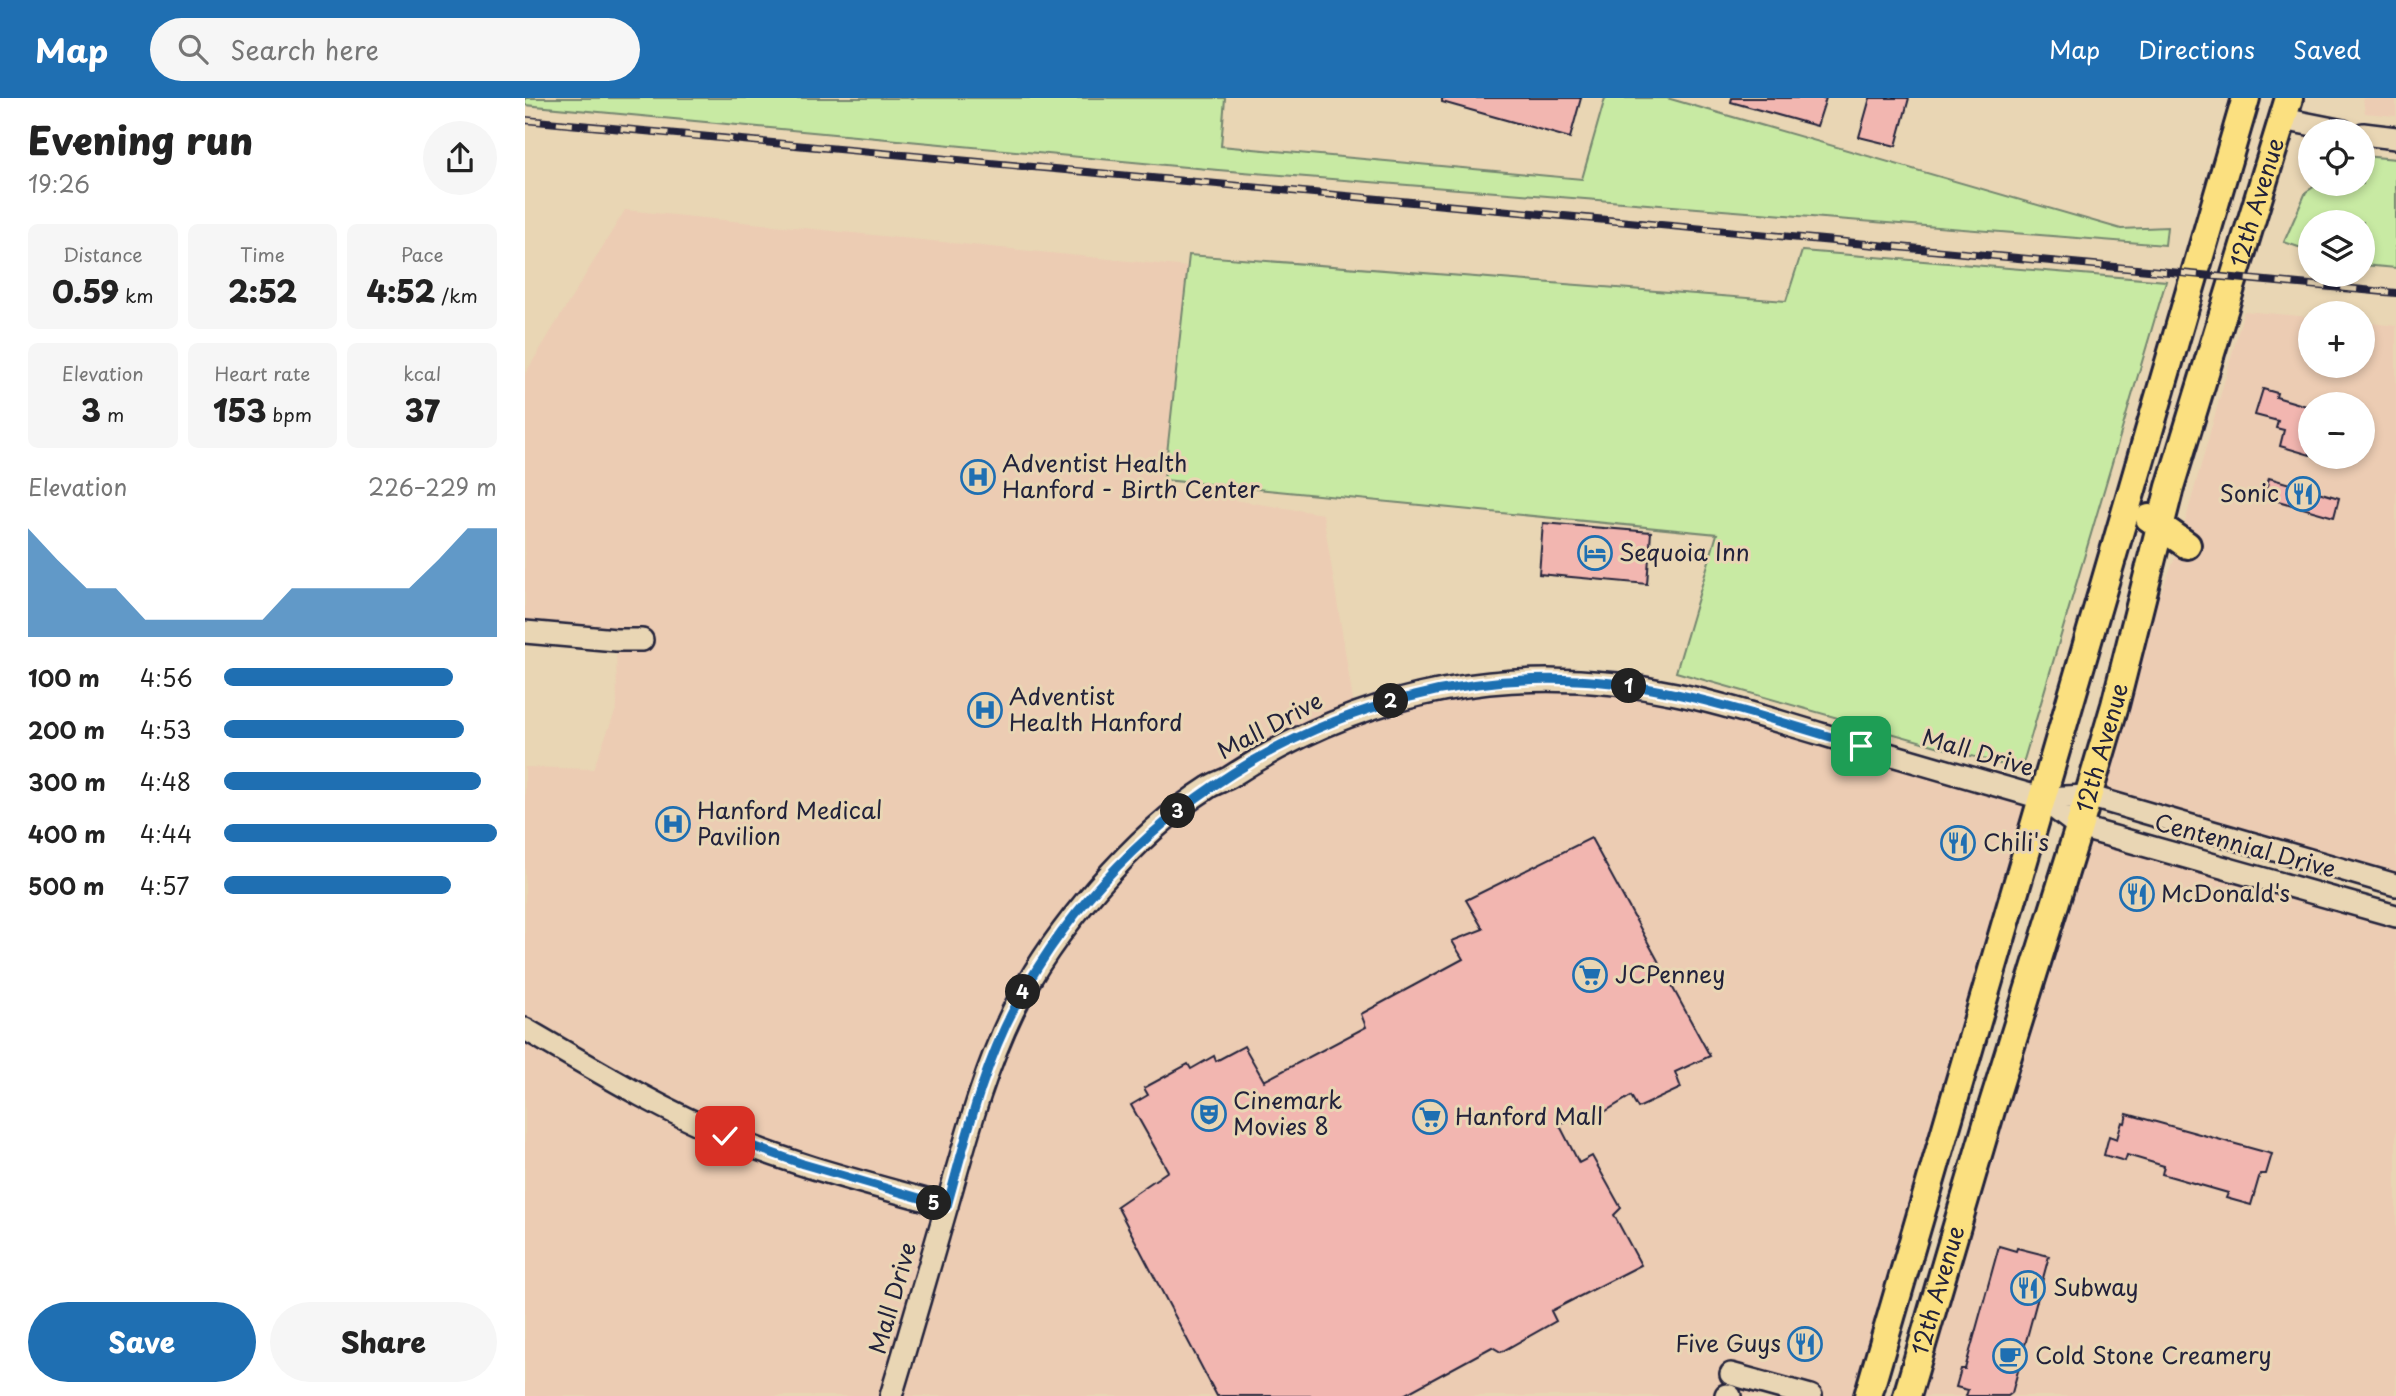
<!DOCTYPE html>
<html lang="en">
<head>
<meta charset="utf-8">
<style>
  :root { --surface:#fff; --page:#f6f6f6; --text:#222; --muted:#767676; --accent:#1f6fb2 }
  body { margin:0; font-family:"Playpen Sans",sans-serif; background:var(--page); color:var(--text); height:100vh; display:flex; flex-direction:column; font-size:26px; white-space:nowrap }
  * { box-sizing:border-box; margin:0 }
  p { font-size:23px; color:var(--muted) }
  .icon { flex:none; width:38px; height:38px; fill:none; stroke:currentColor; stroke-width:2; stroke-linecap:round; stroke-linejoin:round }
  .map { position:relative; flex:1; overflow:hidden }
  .sheet { display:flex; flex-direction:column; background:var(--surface); width:525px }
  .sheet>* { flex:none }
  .fabs { position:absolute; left:1773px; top:21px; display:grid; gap:14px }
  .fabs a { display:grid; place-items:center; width:77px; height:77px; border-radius:50%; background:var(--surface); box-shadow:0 4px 10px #0003; font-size:35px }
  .pin { position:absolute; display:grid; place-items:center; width:60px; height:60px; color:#fff; margin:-30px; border-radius:14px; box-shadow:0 4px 10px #0006 }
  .km { position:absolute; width:35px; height:35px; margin:-18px; border-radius:50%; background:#222; color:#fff; font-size:19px; line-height:35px; text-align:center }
  .round { display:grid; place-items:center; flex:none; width:74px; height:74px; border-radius:37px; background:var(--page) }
  .headline { display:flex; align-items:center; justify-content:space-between; height:119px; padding:0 28px }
  h1 { font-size:38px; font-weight:800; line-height:52px }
  .stats { display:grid; grid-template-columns:repeat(3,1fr); gap:10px; height:119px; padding:7px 28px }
  .stats div { display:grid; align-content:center; border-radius:10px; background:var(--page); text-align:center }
  .stats b { font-size:30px; font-weight:800 }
  .stats small { font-size:19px; font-weight:400 }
  .stats p { font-size:19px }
  .chart { height:196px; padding:14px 28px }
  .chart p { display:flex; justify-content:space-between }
  .chart svg { width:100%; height:126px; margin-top:7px; fill:var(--accent); opacity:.7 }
  .action { display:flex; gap:14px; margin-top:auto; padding:14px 28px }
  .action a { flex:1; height:80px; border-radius:42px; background:var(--accent); color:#fff; font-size:28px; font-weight:800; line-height:80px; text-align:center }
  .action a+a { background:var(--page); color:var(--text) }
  ul { padding:0 28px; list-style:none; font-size:23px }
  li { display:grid; grid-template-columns:112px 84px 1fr; align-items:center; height:52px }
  li i { height:18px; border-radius:9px; background:var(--accent) }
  header { display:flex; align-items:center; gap:42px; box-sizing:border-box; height:98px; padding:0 35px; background:var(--accent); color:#fff }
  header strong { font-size:33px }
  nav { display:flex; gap:38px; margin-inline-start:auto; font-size:24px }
  .search { width:490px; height:63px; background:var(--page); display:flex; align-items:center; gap:18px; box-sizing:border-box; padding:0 24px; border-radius:38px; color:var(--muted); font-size:26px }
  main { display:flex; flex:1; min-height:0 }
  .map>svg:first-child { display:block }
  .built { fill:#ecccb3; fill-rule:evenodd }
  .green { fill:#c8eaa3; stroke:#75866f; stroke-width:2 }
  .building { fill:#f2b6b0; stroke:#22223b; stroke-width:2 }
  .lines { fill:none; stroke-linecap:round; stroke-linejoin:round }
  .minor-casing { stroke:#22223b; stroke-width:26 }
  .major-casing { stroke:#22223b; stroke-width:32 }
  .minor { stroke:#e9d6b4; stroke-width:21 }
  .major { stroke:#fbe080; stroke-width:26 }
  .rail-casing { stroke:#22223b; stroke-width:8 }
  .rail { stroke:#e9d6b4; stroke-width:5; stroke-dasharray:16; stroke-linecap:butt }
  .route-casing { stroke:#fff; stroke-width:14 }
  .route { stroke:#1f6fb2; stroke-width:9 }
  .labels { text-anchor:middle; stroke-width:6; stroke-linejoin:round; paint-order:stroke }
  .street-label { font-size:23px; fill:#22223b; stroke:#e9d6b4 }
  .poi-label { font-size:23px; fill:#22223b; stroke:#e9d6b4; text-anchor:start }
</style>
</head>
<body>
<header>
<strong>Map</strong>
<div class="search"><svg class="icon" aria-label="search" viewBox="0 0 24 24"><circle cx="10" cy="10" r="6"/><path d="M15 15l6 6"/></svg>Search here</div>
<nav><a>Map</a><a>Directions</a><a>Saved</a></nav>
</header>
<main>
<section class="sheet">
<div class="headline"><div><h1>Evening run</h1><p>19:26</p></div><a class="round"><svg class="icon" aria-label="share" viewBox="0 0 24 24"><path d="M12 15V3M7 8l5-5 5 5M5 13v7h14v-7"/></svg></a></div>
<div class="stats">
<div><p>Distance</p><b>0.59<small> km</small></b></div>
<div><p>Time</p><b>2:52</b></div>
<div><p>Pace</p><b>4:52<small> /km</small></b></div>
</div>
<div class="stats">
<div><p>Elevation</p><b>3<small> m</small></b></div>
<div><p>Heart rate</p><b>153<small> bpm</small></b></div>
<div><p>kcal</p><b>37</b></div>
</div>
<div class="chart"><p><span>Elevation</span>226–229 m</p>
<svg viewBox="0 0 160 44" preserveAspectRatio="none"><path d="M0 44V6L10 17L20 27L30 27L40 38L50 38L60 38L70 38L80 38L90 27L100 27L110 27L120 27L130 27L140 17L150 6L160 6V44z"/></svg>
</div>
<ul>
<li><b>100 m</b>4:56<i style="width:84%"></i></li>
<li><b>200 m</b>4:53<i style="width:88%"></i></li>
<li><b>300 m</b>4:48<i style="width:94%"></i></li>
<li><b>400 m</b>4:44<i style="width:100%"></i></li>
<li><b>500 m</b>4:57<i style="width:83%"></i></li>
</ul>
<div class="action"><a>Save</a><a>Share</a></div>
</section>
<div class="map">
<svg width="1871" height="1298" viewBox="0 0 1871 1298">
  <rect width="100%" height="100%" fill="#e9d6b4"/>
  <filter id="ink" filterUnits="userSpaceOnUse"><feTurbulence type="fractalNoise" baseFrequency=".0143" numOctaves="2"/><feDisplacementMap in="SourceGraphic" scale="14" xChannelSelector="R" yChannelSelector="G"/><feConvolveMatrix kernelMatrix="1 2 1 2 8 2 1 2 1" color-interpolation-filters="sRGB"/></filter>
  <g filter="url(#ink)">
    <path class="built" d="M1838 0H1871V18L1840 15Z
      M100 112 663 169 638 391 798 416 830 615 881 598 1084 585 1516 700 1343 1298H0V669L68 671 92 609 91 542 0 534V276Z
      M1719 213 1785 219V268H1838V224L1871 228V787L1563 698 1612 551 1650 460ZM1785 306H1838V359H1785Z
      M1554 729 1871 822V1298H1382Z"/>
    <path class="green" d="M0 0H700L696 48 1057 81 1080 0H1142L1596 131 1642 129 1640 147 693 72 0 7Z
      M1838 58 1871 61V170L1838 167V124H1785V153L1759 144 1781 94 1793 86H1838Z
      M1277 153 1641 183 1496 672 1151 574 1192 436 639 382 664 157 1261 203Z"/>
    <path class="building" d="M917 0H1056L1045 40 917 4Z
      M1207 0H1301L1292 28 1206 4Z
      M1345 0H1384L1371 48 1334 39Z
      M1738 291 1752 295 1751 299 1785 309V357L1755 348 1759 332 1751 330 1753 323 1730 317Z
      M1744 380 1814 400 1809 419 1739 399Z
      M1018 425 1126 434 1122 486 1014 476Z
      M1066 740 1185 958 1150 974 1156 990 1113 1010 1106 998 1066 1022 1058 1015 1034 1026 1054 1065 1067 1058 1096 1110 1089 1117 1116 1167 1026 1213 1031 1223 976 1254 967 1249 877 1298H692L592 1108 643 1073 606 1007 623 997 619 990 663 966 666 971 689 958 691 963 719 948 739 983 841 929 836 916 938 861 927 843 958 831 941 802Z
      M1602 1016 1747 1056 1741 1076H1735L1726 1107 1701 1100 1703 1095 1637 1076 1639 1068 1602 1057 1600 1063 1579 1057 1584 1038 1592 1041 1597 1024 1600 1025Z
      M1474 1148 1491 1153 1492 1150 1524 1158 1487 1295 1483 1298H1441L1443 1292 1431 1289 1436 1271H1440Z"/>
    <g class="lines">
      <g class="minor-casing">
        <path id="minor" d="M1758 21 1818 33
          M1838 36 1871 40
          M0 534 91 542H117
          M1516 700 1554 729 1871 818
          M0 931C66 969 132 1010 203 1039 273 1069 349 1087 422 1108
          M1206 1276 1286 1298
          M1201 1297 1205 1298
          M366 1298C386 1232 405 1166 424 1100 442 1037 459 973 488 913 526 835 610 736 684 689 690 685 698 683 705 679 840 591 992 562 1151 596 1200 606 1248 622 1296 636 1369 658 1443 679 1516 700L1563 698 1871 787"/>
      </g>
      <g class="major-casing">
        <g id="major">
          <path d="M1624 420 1662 447"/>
          <path d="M1343 1298 1721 0"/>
          <path id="s1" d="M1382 1298 1467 1009 1554 729 1590 607 1645 389 1764 0"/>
        </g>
      </g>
      <use href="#minor" class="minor"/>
      <use href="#major" class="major"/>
      <g class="rail-casing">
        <path id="rail" d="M0 22 1871 195"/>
      </g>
      <use href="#rail" class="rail"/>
    </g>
  </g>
  <g class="lines" filter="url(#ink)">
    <g class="route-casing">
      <path id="route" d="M200 1038 278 1066 422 1108C441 1040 458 968 492 905 600 704 822 571 1052 582 1150 587 1243 621 1336 648"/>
    </g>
    <use href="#route" class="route"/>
  </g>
  <defs>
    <g id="hospital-ring" transform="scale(1.75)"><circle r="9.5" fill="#e9d6b4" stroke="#1f6fb2" stroke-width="1.5"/><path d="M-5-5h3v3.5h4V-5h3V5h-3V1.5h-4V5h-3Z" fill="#1f6fb2"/></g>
    <g id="restaurant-ring" transform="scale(1.75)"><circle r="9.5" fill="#e9d6b4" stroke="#1f6fb2" stroke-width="1.5"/><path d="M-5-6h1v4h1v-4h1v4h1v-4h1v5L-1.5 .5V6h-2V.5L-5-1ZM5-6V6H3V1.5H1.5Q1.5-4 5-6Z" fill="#1f6fb2"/></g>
    <g id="hotel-ring" transform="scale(1.75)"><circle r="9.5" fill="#e9d6b4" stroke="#1f6fb2" stroke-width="1.5"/><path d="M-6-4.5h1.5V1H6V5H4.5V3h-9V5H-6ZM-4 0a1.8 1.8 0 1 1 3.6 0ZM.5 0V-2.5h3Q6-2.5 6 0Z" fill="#1f6fb2"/></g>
    <g id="supermarket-ring" transform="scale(1.75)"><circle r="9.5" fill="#e9d6b4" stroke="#1f6fb2" stroke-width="1.5"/><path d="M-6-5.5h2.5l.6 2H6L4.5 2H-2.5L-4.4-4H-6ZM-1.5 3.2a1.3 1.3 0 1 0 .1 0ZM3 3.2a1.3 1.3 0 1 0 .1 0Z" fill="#1f6fb2"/></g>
    <g id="theatre-ring" transform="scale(1.75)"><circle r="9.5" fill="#e9d6b4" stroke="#1f6fb2" stroke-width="1.5"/><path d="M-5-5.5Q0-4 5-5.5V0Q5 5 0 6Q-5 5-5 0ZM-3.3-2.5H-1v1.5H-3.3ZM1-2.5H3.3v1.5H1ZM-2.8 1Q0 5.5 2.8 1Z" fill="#1f6fb2"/></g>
    <g id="cafe-ring" transform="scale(1.75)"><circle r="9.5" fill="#e9d6b4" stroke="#1f6fb2" stroke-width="1.5"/><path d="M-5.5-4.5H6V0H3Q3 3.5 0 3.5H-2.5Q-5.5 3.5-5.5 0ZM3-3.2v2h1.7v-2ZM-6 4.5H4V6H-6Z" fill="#1f6fb2"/></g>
  </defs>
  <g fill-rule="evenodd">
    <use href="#hospital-ring" x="453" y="379"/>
    <use href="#restaurant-ring" x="1778" y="396"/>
    <use href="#hotel-ring" x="1070" y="455"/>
    <use href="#hospital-ring" x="460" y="612"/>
    <use href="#hospital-ring" x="148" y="726"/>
    <use href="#restaurant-ring" x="1433" y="745"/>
    <use href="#restaurant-ring" x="1612" y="796"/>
    <use href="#supermarket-ring" x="1065" y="877"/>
    <use href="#theatre-ring" x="684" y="1016"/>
    <use href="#supermarket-ring" x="905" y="1019"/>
    <use href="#restaurant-ring" x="1503" y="1190"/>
    <use href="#restaurant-ring" x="1280" y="1246"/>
    <use href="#cafe-ring" x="1485" y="1258"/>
  </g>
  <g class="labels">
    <g class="street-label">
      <text dy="8" stroke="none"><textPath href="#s1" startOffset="1244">12th Avenue</textPath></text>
      <text transform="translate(745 628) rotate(-28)" y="8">Mall Drive</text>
      <text dy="8" stroke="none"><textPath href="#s1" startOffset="677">12th Avenue</textPath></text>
      <text transform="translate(1453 655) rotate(16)" y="8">Mall Drive</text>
      <text transform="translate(1720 748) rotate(15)" y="8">Centennial Drive</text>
      <text dy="8" stroke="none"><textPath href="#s1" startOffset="110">12th Avenue</textPath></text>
      <text transform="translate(368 1200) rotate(-74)" y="8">Mall Drive</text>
    </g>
    <g class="poi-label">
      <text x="477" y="374">Adventist Health<tspan x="477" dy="26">Hanford - Birth Center</tspan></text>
      <text x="1754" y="404" text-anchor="end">Sonic</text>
      <text x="1094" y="463">Sequoia Inn</text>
      <text x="484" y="607">Adventist<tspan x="484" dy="26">Health Hanford</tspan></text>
      <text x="172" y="721">Hanford Medical<tspan x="172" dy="26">Pavilion</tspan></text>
      <text x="1458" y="753">Chili's</text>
      <text x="1636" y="804">McDonald's</text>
      <text x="1090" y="885">JCPenney</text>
      <text x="708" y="1011">Cinemark<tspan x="708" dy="26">Movies 8</tspan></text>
      <text x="930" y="1027">Hanford Mall</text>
      <text x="1528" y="1198">Subway</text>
      <text x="1256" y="1254" text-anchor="end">Five Guys</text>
      <text x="1510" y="1266">Cold Stone Creamery</text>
    </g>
  </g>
</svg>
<div class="fabs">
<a><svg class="icon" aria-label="locate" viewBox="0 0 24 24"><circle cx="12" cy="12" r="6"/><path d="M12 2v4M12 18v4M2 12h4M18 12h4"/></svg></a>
<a><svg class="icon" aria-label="layers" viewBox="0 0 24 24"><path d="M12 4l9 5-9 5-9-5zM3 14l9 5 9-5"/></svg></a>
<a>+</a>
<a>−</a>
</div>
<div class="pin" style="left:1336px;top:648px;background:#1e9e55"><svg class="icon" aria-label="arrive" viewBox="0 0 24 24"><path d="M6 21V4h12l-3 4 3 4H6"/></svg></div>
<div class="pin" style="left:200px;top:1038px;background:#d93025"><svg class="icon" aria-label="check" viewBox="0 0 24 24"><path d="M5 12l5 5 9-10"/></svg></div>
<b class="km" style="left:1104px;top:588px">1</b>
<b class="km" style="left:866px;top:603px">2</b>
<b class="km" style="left:653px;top:713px">3</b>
<b class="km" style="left:498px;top:894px">4</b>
<b class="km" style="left:409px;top:1105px">5</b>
</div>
</main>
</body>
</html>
